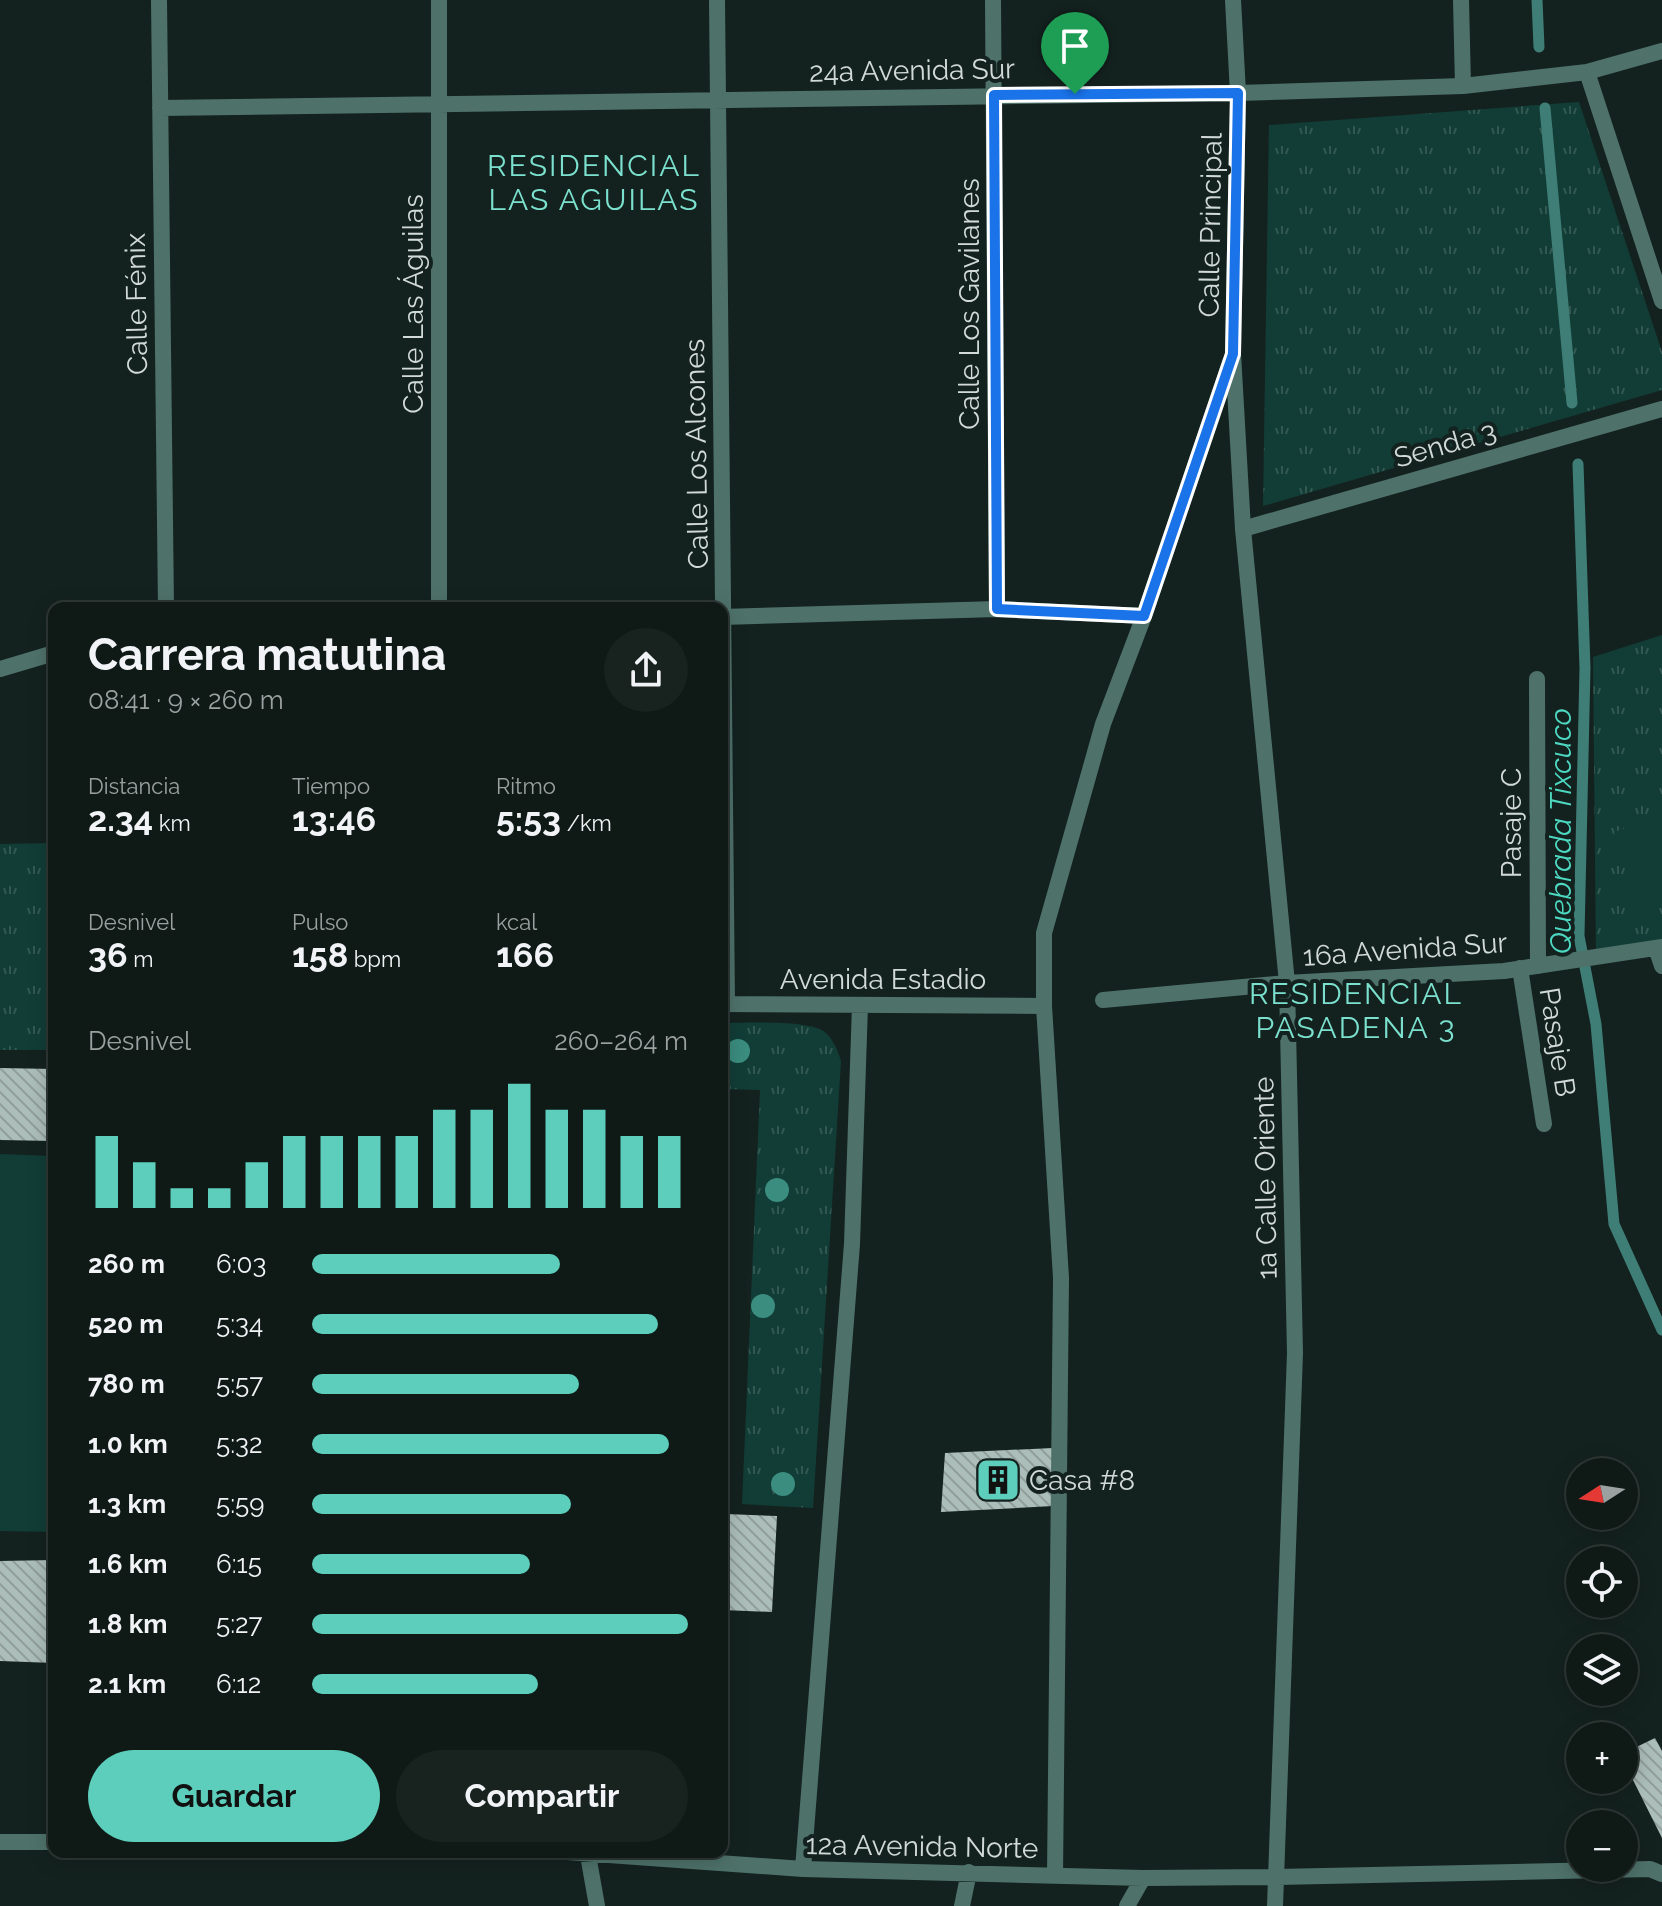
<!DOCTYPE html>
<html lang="es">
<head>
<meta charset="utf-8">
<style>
  :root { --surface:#0f1a17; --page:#182320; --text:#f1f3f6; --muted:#9ba1a1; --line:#2f3836; --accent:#5ccebb }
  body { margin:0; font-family:Raleway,sans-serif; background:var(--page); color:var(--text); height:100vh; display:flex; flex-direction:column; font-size:30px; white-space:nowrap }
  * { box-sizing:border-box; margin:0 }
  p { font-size:26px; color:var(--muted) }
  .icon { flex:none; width:44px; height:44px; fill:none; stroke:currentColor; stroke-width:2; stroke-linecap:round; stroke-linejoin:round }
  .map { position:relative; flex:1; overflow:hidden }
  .sheet { position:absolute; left:48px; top:602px; width:680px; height:1256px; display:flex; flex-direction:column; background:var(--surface); border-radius:16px; box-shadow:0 4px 20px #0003,0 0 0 2px var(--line) }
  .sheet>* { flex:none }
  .needle { width:52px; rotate:258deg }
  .controls { position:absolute; left:1566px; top:1458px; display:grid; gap:16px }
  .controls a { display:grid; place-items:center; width:72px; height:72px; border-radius:50%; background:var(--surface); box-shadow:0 4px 20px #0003,0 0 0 2px var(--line); font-size:40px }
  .pin { position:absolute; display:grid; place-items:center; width:68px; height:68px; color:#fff; margin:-82px -34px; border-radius:50% 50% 50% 0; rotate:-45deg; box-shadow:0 0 8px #0007 }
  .pin .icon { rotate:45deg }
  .round { display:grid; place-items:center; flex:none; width:84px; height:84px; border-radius:42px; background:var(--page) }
  .overview { display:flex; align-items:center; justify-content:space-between; height:136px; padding:0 40px }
  h1 { font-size:44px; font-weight:700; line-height:60px }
  .figures { display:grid; grid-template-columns:repeat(3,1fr); gap:12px; height:136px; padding:8px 40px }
  .figures div { display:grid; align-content:center }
  .figures b { font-size:34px; font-weight:700 }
  .figures small { font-size:22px; font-weight:400 }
  .figures p { font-size:22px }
  .chart { height:224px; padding:16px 40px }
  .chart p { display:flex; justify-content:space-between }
  .chart svg { width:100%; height:144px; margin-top:8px; stroke:var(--accent); stroke-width:6 }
  .primary-button { display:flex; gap:16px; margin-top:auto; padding:16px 40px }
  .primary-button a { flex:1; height:92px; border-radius:48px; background:var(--accent); color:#111; font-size:32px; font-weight:700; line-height:92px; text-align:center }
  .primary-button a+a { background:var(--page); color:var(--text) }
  ul { padding:0 40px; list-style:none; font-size:26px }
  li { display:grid; grid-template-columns:128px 96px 1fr; align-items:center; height:60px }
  li i { height:20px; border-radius:10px; background:var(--accent) }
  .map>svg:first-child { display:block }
  .grass { fill:url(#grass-tufts) }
  .pitch { fill:#113d36 }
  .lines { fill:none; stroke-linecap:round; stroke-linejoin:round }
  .stream { stroke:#3f7e76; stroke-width:11 }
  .building { fill:url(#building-back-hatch) }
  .minor { stroke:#4e726a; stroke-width:16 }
  .tree { fill:#3b8d7f }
  .route-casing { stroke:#fff; stroke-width:16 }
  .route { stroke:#1a73e8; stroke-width:10 }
  .labels { text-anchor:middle; stroke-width:8; stroke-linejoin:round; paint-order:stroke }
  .street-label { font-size:28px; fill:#d1dad8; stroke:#14221f }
  .poi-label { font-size:28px; fill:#d1dad8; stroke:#14221f; text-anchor:start }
  .neighbourhood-label { font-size:30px; letter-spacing:2px; fill:#7be1ce; stroke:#14221f }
  .water-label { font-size:30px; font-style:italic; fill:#4dd8c2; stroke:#14221f }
</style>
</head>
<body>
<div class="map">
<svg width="1662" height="1906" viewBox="0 0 1662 1906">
  <defs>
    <pattern id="grass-tufts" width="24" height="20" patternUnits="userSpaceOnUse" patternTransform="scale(2)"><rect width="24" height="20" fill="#113d36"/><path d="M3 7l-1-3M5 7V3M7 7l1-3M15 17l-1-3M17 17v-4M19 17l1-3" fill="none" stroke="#335852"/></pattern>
    <pattern id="building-back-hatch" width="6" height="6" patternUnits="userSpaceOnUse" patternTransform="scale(2)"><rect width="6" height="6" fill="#acbeba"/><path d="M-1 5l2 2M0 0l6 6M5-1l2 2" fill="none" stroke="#919f9c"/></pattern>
  </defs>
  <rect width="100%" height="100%" fill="#14221f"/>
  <path class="grass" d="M1579 102 1662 352V390L1263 506 1269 125Z
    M1662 635V947L1596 957 1593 657Z
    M54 843V1050H0V844Z
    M722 1023C745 1023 811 1019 826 1033 834 1041 838 1051 841 1061L813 1508 742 1504 760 1090 722 1089Z"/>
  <path class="pitch" d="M1662 816V906L1641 913 1614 832Z
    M0 1154 54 1156V1532L0 1531Z"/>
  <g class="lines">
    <path class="stream" d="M1537 0 1539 47
      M1545 108 1572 403
      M1578 464 1585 668 1579 936 1596 1024 1614 1224 1662 1330"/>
  </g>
  <path class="building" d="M0 1068 54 1069V1141L0 1140Z
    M1053 1448V1506L941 1512 945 1453Z
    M726 1514 777 1516 772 1612 723 1610Z
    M54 1560V1663L0 1661V1561Z
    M1655 1738 1662 1751V1838L1624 1762V1753Z"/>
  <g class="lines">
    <path class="minor" d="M159 0 166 608
      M717 0 727 1004
      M993 0 997 609
      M1233 0 1238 93 1233 354 1243 529 1287 983 1295 1353 1275 1906
      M1461 0 1463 86
      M1587 72 1662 301
      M160 108 1238 93 1463 86 1587 72 1662 51
      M1243 529 1662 409
      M439 608V0
      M722 617 997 609 1144 616
      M0 669 54 653
      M1537 679 1538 966
      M1656 948 1662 966
      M1520 968 1544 1124
      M1103 1000 1287 983 1504 971 1662 947
      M722 1004 1044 1006
      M0 1842H54
      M567 1852 803 1869 1143 1878 1277 1877 1650 1869 1662 1874
      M588 1855 597 1906
      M803 1869 852 1244 860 1005
      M1055 1876 1061 1278 1044 1006V933L1103 724 1144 616 1230 363
      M962 1906 969 1872
      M1127 1906 1143 1878"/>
  </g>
  <g class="tree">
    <circle cx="738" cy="1051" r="12"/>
    <circle cx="777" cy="1190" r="12"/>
    <circle cx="763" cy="1306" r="12"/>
    <circle cx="783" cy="1484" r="12"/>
  </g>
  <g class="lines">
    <g class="route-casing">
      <path id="route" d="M1238 93 1233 354 1144 616 997 609 994 95Z"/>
    </g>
    <use href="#route" class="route"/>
  </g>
  <defs>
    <g id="building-square" transform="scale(2.3)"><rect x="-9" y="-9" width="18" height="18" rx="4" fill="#5ccebb" stroke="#14221f"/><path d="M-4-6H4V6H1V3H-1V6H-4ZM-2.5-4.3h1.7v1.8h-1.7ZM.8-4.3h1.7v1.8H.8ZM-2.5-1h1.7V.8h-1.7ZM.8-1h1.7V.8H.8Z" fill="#111"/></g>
  </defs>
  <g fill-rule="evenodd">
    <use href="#building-square" x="998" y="1480"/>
  </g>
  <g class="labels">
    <g class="street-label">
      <text transform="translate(912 70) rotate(-1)" y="10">24a Avenida Sur</text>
      <text transform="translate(1210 225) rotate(-89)" y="10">Calle Principal</text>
      <text transform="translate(136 304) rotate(-91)" y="10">Calle Fénix</text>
      <text transform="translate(413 304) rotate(-90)" y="10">Calle Las Águilas</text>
      <text transform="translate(969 304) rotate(-90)" y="10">Calle Los Gavilanes</text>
      <text transform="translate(1445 444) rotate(-16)" y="10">Senda 3</text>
      <text transform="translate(696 454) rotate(-91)" y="10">Calle Los Alcones</text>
      <text transform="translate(1511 823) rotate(-90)" y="10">Pasaje C</text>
      <text transform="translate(1405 949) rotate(-4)" y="10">16a Avenida Sur</text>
      <text x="883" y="989">Avenida Estadio</text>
      <text transform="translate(1558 1042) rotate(81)" y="10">Pasaje B</text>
      <text transform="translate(1265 1178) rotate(-91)" y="10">1a Calle Oriente</text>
      <text transform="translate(922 1846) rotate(1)" y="10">12a Avenida Norte</text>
    </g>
    <g class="poi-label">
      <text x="1029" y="1490">Casa #8</text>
    </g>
    <g class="neighbourhood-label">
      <text x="594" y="176">RESIDENCIAL<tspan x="594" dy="34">LAS AGUILAS</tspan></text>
      <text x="1356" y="1004">RESIDENCIAL<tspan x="1356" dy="34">PASADENA 3</tspan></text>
    </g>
    <g class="water-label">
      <text transform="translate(1561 831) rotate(-90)" y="10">Quebrada Tixcuco</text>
    </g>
  </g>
</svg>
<div class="controls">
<a><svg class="needle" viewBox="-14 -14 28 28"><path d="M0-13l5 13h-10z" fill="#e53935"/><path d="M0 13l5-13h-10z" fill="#9ba1a1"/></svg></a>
<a><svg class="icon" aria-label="locate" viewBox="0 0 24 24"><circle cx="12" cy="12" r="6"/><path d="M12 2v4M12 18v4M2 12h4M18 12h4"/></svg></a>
<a><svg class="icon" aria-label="layers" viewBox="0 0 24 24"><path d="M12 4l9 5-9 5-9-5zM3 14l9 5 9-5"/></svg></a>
<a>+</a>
<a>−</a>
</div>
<div class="pin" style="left:1075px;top:94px;background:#1e9e55"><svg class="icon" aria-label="arrive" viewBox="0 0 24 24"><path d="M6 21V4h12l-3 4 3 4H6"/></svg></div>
<section class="sheet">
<div class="overview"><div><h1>Carrera matutina</h1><p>08:41 · 9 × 260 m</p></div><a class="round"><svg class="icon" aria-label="share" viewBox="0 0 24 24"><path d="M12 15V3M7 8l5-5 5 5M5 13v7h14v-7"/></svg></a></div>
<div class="figures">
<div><p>Distancia</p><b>2.34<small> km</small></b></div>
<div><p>Tiempo</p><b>13:46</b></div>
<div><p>Ritmo</p><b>5:53<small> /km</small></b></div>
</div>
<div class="figures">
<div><p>Desnivel</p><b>36<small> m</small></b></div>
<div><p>Pulso</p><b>158<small> bpm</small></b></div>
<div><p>kcal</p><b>166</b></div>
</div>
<div class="chart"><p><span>Desnivel</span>260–264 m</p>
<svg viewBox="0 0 160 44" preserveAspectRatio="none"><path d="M5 44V22M15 44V30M25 44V38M35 44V38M45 44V30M55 44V22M65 44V22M75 44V22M85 44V22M95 44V14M105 44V14M115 44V6M125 44V14M135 44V14M145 44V22M155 44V22"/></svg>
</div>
<ul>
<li><b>260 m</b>6:03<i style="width:66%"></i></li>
<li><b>520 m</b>5:34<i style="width:92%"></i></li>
<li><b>780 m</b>5:57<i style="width:71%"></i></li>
<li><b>1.0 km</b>5:32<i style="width:95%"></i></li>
<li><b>1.3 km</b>5:59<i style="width:69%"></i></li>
<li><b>1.6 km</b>6:15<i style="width:58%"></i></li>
<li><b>1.8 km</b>5:27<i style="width:100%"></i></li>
<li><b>2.1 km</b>6:12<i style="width:60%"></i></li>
</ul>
<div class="primary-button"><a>Guardar</a><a>Compartir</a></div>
</section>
</div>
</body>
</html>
